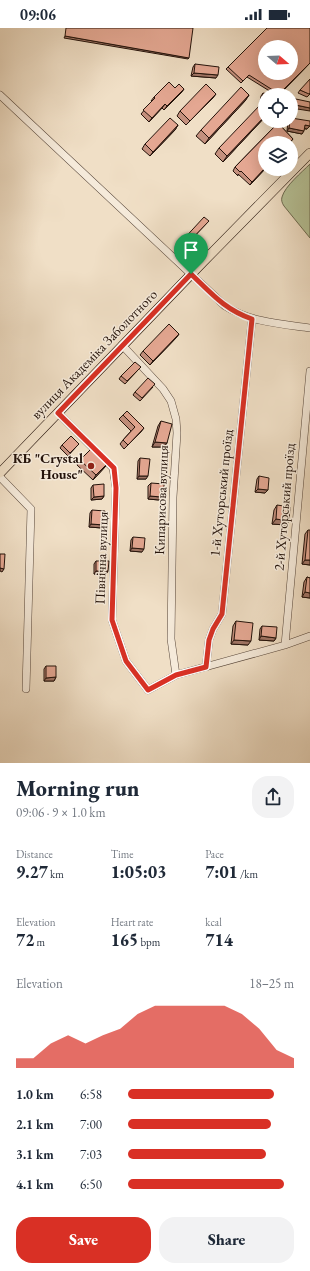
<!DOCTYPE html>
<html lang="en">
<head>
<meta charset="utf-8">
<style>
  :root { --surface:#fff; --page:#f2f2f3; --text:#1f2937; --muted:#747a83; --accent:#d93025 }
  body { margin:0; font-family:"EB Garamond",serif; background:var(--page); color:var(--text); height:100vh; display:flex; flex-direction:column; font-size:15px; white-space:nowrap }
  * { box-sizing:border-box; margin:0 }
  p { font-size:13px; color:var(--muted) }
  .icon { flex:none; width:22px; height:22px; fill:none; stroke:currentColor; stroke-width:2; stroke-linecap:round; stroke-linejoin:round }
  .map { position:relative; height:735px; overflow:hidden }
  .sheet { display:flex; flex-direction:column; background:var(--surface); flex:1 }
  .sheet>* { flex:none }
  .needle { width:26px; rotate:109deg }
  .tools { position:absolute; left:258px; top:12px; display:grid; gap:8px }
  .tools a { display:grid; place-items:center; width:40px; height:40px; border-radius:50%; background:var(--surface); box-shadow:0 4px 16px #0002; font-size:20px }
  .pin { position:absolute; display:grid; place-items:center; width:34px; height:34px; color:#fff; margin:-41px -17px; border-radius:50% 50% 50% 0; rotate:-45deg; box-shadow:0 0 4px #0007 }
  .pin .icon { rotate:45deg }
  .round { display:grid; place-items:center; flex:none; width:42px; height:42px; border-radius:16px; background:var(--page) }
  .headline { display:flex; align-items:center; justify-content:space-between; height:68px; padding:0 16px }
  h1 { font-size:22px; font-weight:800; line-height:30px }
  .figures { display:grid; grid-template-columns:repeat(3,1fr); gap:6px; height:68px; padding:4px 16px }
  .figures div { display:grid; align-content:center }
  .figures b { font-size:17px; font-weight:800 }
  .figures small { font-size:11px; font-weight:400 }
  .figures p { font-size:11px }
  .chart { height:112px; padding:8px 16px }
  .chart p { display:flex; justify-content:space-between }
  .chart svg { width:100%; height:72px; margin-top:4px; fill:var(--accent); opacity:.7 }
  .primary-button { display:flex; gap:8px; margin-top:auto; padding:8px 16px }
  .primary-button a { flex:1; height:46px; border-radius:16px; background:var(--accent); color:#fff; font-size:16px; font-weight:800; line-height:46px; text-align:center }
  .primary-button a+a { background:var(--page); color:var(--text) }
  ul { padding:0 16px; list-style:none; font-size:13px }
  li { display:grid; grid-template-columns:64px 48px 1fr; align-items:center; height:30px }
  li i { height:10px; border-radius:5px; background:var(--accent) }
  .status { display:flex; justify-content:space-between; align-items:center; height:28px; padding:0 20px; background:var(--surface); direction:ltr }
  .status svg { height:11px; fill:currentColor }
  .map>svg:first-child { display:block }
  .green { fill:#b6c297; stroke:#6c6a50 }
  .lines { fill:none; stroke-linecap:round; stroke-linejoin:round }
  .minor-casing { stroke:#564539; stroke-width:8 }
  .major-casing { stroke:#23120a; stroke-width:10 }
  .minor { stroke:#f5eada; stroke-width:7 }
  .major { stroke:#f0dfc6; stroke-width:9 }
  .wall { fill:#c4907e; stroke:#23120a }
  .shaded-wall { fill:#a07566; stroke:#23120a }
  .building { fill:#e4a792; stroke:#23120a; fill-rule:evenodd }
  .route-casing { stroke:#fff; stroke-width:8 }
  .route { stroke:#d93025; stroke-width:5 }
  .poi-dot { fill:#8f2418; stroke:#f5eada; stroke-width:1.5 }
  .labels { text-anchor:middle; stroke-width:3; stroke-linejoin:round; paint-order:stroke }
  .street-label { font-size:14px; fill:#23120a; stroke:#f5eada }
  .poi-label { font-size:14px; font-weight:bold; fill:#23120a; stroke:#f5eada; text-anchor:end }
</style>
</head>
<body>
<div class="status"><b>09:06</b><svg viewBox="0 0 49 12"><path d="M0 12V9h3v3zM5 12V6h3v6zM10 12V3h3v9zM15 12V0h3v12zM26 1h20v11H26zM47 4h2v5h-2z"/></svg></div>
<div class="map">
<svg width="310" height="735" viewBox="0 0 310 735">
  <rect width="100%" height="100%" fill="#f0dfc6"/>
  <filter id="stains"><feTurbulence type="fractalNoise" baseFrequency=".005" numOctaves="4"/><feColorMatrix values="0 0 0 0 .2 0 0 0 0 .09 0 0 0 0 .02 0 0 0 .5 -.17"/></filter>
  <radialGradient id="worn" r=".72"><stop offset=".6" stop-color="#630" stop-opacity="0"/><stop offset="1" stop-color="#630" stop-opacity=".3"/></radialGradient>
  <path class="green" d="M310 136V210L284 178C282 175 281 172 282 169 285 158 302 144 310 136Z"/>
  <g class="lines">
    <g class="minor-casing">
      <path id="minor" d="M0 67 225 278C250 294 281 296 310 300
        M122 317 163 361 171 373 176 391 177 405 173 469 171 611 176 647
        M58 385 113 440 116 460 112 592 126 633 148 662 176 647 285 617 310 608
        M0 449 31 481 26 661
        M285 617 310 343
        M206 639 209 612 213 601 222 586 252 291"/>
    </g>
    <g class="major-casing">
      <path id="major" d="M0 445 203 234 310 125"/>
    </g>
    <use href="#minor" class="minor"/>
    <use href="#major" class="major"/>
  </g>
  <path class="wall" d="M310 0V35L279 67H276L247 49 241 55 226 41 228 39Z
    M195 36 216 50 191 48 193 39Z
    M175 60 184 61 181 65 164 82 162 80 149 94 141 86 152 73H151L154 69Z
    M300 62 310 66 307 69 298 65Z
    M263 65 265 67V75L260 74 261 68Z
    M249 67 245 73 205 116 196 108 201 102Z
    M213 70 186 97 177 88 180 83Z
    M265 79V89L223 134 215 126 219 120Z
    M288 93H291L307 101H304L302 106 287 103Z
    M278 95 293 111 290 115H265V141L250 157 238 146V148L233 143 235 139Z
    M178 97 175 102 150 128 142 121 145 116Z
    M207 195 184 219 180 215 181 214Z
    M179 306 176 310 150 337 140 327 143 323Z
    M138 342 125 356 119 351 121 348Z
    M153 359 140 373 133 367 135 364Z
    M123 387 144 400 141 404 124 421 120 416 123 412 131 403 119 391Z
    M161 393 167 415 164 419H152L158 398Z
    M62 417 76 419 68 428 60 420Z
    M140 430 146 451H137L138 433Z
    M80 432 108 435 105 439 93 452 77 437Z
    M259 448 268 462 265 465 255 464 257 451Z
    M151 455 161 466V469L159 472 148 471V458Z
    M93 457 104 468 102 471 91 472V460Z
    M277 477 289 493 286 497 272 496 274 482Z
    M92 482 104 497 102 500 89 499 90 485Z
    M308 502 310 537 302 536 305 506Z
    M133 509 142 524 130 523 131 512Z
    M96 533 108 543 106 546H94V536Z
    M307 549 310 550V570L302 569 304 554Z
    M236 593 248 617 231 616 233 598Z
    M262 598 276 610 274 613 259 612 260 601Z
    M46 638 56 649 54 653H44V641Z"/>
  <path class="shaded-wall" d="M65 8 189 30 188 31 64 10Z
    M310 35 279 67H278Z
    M194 45 218 47 216 50 191 48Z
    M184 61 181 65 164 82 167 78Z
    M216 66 213 70 186 97 190 93Z
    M249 67 245 73 205 116 209 110Z
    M262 71H265V75L260 74Z
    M165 76 162 80 149 94 152 90Z
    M291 76 310 80V83L291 80Z
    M265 88V89L223 134 227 128Z
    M178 97 175 102 150 128 153 124Z
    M305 97 310 98 307 101 303 100Z
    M289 100 304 103 302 106 287 103Z
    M265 140V141L250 157 252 154Z
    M179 306 176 310 150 337 153 333Z
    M155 414 167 415 164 419H152Z
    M108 435 105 439 93 452 96 447Z
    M139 448H148L146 451H137Z
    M258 461 268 462 265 465 255 464Z
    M104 468 102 471 91 472 94 469Z
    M150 468 161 469 159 472 148 471Z
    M276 491 289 493 286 497 272 496Z
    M91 496 104 497 102 500 89 499Z
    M132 520 144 521 142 524 130 523Z
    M305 532H310V537L302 536Z
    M0 540 4 541 2 544 0 543Z
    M96 543H108L106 546H94Z
    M305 564 310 565V570L302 569Z
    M261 608 276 610 274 613 259 612Z
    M234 612 251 613 248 617 231 616Z
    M56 649 54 653H44L46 650Z"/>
  <path class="building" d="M66 0H193L189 30 65 8Z
    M267 0H310V35L279 66 249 47 243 53 228 39ZM265 19H291V45H265Z
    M195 36 219 39 218 47 194 45Z
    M310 51V65L309 66 300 62Z
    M169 54 175 60 179 56 184 61 167 78 165 76 152 90 143 82 155 70 154 69Z
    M206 56 216 66 190 93 180 83Z
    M241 59 249 67 209 110 201 102Z
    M263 65 273 67H265V71H262Z
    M291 70 310 74V80L291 76Z
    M261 76 265 79V88L227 128 219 120Z
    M170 90 178 97 153 124 145 116Z
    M291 90 310 93V98L305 97 304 103 289 100 290 93H291Z
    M278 95 293 111 289 115H265V140L252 154 241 143 240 144 235 139Z
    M204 189 209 193 185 218 181 214Z
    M169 296 179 306 153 333 143 323Z
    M135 334 141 339 127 353 121 348Z
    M148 350 155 356 142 370 135 364Z
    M127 383 144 400 128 417 123 412 135 399 123 387Z
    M161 393 172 396 167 415 155 414Z
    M71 408 79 416 70 425 62 417Z
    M92 420 108 435 96 447 80 432Z
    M140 430 150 431 148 448H139Z
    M259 448 269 450 268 462 258 461Z
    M151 455 164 456V463H162L161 469 150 468Z
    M104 456V468L94 469 93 457Z
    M277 477 290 479 289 493 276 491Z
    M92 482 105 483 104 497 91 496Z
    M308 502H310V532H305Z
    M133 509 145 510 144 521 132 520Z
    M0 526H5L4 541 0 540Z
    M96 533H109L108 543H96Z
    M307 549 310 550V565L305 564Z
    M236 593 253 595 251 613 234 612Z
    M262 598 277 599 276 610 261 608Z
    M46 638H56V649L46 650Z"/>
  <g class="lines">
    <g class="route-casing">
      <path id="route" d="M191 246C211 265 225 282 252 291L222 586 213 601 209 612 206 639 176 647 148 662 126 633 112 592 116 460 114 440 58 385Z"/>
    </g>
    <use href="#route" class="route"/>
  </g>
  <circle class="poi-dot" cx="91" cy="438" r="4"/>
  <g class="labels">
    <g class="street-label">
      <text transform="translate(94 326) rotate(-46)" y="5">вулиця Академіка Заболотного</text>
      <text transform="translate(221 465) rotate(-84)" y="5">1-й Хуторський проїзд</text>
      <text transform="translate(161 472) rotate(-88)" y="5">Кипарисова вулиця</text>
      <text transform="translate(284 479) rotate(-85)" y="5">2-й Хуторський проїзд</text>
      <text transform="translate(101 530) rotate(-88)" y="5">Північна вулиця</text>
    </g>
    <g class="poi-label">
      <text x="83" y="435">КБ "Crystal<tspan x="83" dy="16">House"</tspan></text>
    </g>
  </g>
  <rect width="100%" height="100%" filter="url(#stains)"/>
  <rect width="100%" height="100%" fill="url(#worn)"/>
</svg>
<div class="tools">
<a><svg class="needle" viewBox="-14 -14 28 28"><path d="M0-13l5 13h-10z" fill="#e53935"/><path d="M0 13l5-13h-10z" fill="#747a83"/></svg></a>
<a><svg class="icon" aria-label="locate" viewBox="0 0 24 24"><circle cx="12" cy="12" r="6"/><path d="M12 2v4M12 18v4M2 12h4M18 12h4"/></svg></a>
<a><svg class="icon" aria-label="layers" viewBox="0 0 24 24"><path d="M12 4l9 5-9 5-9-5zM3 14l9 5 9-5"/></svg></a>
</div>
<div class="pin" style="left:191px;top:246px;background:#1e9e55"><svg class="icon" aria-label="arrive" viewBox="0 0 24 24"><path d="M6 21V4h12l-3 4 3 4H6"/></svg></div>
</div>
<section class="sheet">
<div class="headline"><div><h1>Morning run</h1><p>09:06 · 9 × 1.0 km</p></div><a class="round"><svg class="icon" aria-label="share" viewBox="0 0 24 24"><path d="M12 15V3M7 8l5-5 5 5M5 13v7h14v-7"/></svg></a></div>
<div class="figures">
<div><p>Distance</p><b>9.27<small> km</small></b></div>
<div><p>Time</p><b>1:05:03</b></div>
<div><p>Pace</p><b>7:01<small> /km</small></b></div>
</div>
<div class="figures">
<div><p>Elevation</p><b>72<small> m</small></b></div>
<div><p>Heart rate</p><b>165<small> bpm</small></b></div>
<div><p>kcal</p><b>714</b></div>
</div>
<div class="chart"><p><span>Elevation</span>18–25 m</p>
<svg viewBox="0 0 160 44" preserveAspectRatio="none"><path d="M0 44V38L10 38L20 29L30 24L40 29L50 24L60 20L70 11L80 6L90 6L100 6L110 6L120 6L130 11L140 20L150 33L160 38V44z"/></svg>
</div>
<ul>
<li><b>1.0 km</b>6:58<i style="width:88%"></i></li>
<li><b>2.1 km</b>7:00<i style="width:86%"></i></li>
<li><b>3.1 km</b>7:03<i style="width:83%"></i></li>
<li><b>4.1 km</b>6:50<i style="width:94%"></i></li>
</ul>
<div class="primary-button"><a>Save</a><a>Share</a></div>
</section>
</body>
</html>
